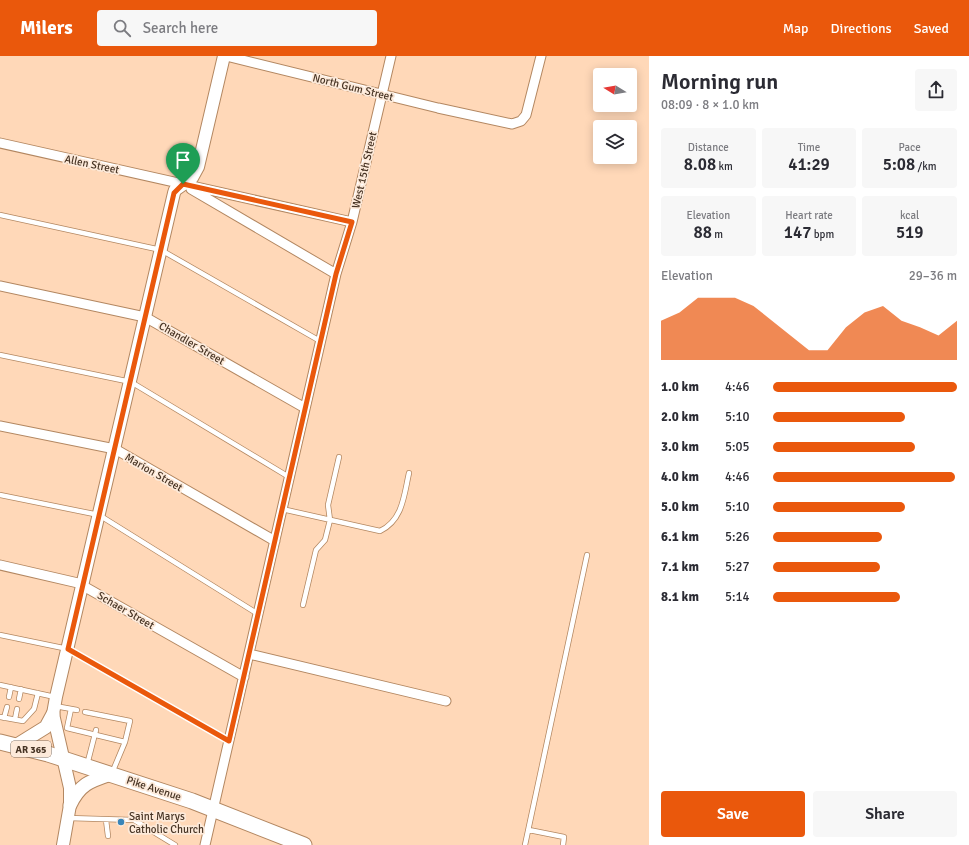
<!DOCTYPE html>
<html lang="en">
<head>
<meta charset="utf-8">
<style>
  :root { --surface:#fff; --page:#f7f7f7; --text:#2b2b33; --muted:#7c7c81; --accent:#ea580c }
  body { margin:0; font-family:Signika,sans-serif; background:var(--page); color:var(--text); height:100vh; display:flex; flex-direction:column; font-size:15px; white-space:nowrap }
  * { box-sizing:border-box; margin:0 }
  p { font-size:13px; color:var(--muted) }
  .icon { flex:none; width:22px; height:22px; fill:none; stroke:currentColor; stroke-width:2; stroke-linecap:round; stroke-linejoin:round }
  .map { position:relative; flex:1; overflow:hidden }
  .panel { display:flex; flex-direction:column; background:var(--surface); width:320px }
  .panel>* { flex:none }
  .needle { width:26px; rotate:281deg }
  .buttons { position:absolute; left:593px; top:12px; display:grid; gap:8px }
  .buttons a { display:grid; place-items:center; width:44px; height:44px; border-radius:4px; background:var(--surface); box-shadow:0 2px 10px #0003; font-size:20px }
  .pin { position:absolute; display:grid; place-items:center; width:34px; height:34px; color:#fff; margin:-41px -17px; border-radius:50% 50% 50% 0; rotate:-45deg; box-shadow:0 0 4px #0007 }
  .pin .icon { rotate:45deg }
  .round { display:grid; place-items:center; flex:none; width:42px; height:42px; border-radius:4px; background:var(--page) }
  .summary { display:flex; align-items:center; justify-content:space-between; height:68px; padding:0 12px }
  h1 { font-size:22px; font-weight:600; line-height:30px }
  .figures { display:grid; grid-template-columns:repeat(3,1fr); gap:6px; height:68px; padding:4px 12px }
  .figures div { display:grid; align-content:center; border-radius:4px; background:var(--page); text-align:center }
  .figures b { font-size:17px; font-weight:600 }
  .figures small { font-size:11px; font-weight:400 }
  .figures p { font-size:11px }
  .chart { height:112px; padding:8px 12px }
  .chart p { display:flex; justify-content:space-between }
  .chart svg { width:100%; height:72px; margin-top:4px; fill:var(--accent); opacity:.7 }
  .cta { display:flex; gap:8px; margin-top:auto; padding:8px 12px }
  .cta a { flex:1; height:46px; border-radius:4px; background:var(--accent); color:#fff; font-size:16px; font-weight:600; line-height:46px; text-align:center }
  .cta a+a { background:var(--page); color:var(--text) }
  ul { padding:0 12px; list-style:none; font-size:13px }
  li { display:grid; grid-template-columns:64px 48px 1fr; align-items:center; height:30px }
  li i { height:10px; border-radius:5px; background:var(--accent) }
  header { display:flex; align-items:center; gap:24px; box-sizing:border-box; height:56px; padding:0 20px; background:var(--accent); color:#fff }
  header strong { font-size:19px }
  nav { display:flex; gap:22px; margin-inline-start:auto; font-size:14px }
  .search { width:280px; height:36px; background:var(--page); display:flex; align-items:center; gap:10px; box-sizing:border-box; padding:0 14px; border-radius:4px; color:var(--muted); font-size:15px }
  main { display:flex; flex:1; min-height:0 }
  .map>svg:first-child { display:block }
  .lines { fill:none; stroke-linecap:round; stroke-linejoin:round }
  .service-casing { stroke:#b38761; stroke-width:6 }
  .minor-casing { stroke:#b38761; stroke-width:11 }
  .tertiary-casing { stroke:#b38761; stroke-width:14 }
  .secondary-casing { stroke:#b38761; stroke-width:15 }
  .primary-casing { stroke:#b38761; stroke-width:17 }
  .service { stroke:#fff; stroke-width:4.5 }
  .minor { stroke:#fff; stroke-width:9 }
  .tertiary { stroke:#fff; stroke-width:12 }
  .secondary { stroke:#fff; stroke-width:13 }
  .primary { stroke:#fff; stroke-width:15 }
  .route-casing { stroke:#fff; stroke-width:8 }
  .route { stroke:#ea580c; stroke-width:5 }
  .poi-dot { fill:#3985b8; stroke:#fdeada; stroke-width:1.5 }
  .labels { text-anchor:middle; stroke-width:3.5; stroke-linejoin:round; paint-order:stroke }
  .shield { fill:#fdeada; stroke:#7e6b5b; stroke-width:1 }
  .shield-label { font-size:10px; font-weight:bold; fill:#473424 }
  .street-label { font-size:11px; fill:#473424; stroke:#fdeada }
  .poi-label { font-size:11px; fill:#473424; stroke:#fdeada; text-anchor:start }
</style>
</head>
<body>
<header>
<strong>Milers</strong>
<div class="search"><svg class="icon" aria-label="search" viewBox="0 0 24 24"><circle cx="10" cy="10" r="6"/><path d="M15 15l6 6"/></svg>Search here</div>
<nav><a>Map</a><a>Directions</a><a>Saved</a></nav>
</header>
<main>
<div class="map">
<svg width="649" height="789" viewBox="0 0 649 789">
  <rect width="100%" height="100%" fill="#ffd8b8"/>
  <g class="lines">
    <g class="service-casing">
      <path id="service" d="M0 159 161 194 320 285
        M0 299 131 326 289 421
        M0 439 99 459 258 558
        M282 453 380 475C403 464 404 439 409 417
        M303 549 316 494 325 484 330 464 328 449 339 401
        M0 579 68 593 229 685
        M0 629 55 641
        M9 641 11 631
        M19 643 21 633
        M55 650 77 654
        M71 653 67 672 125 686
        M85 656 130 665 125 686 112 717
        M0 661 23 665 34 653 38 637
        M4 662 7 651
        M15 663 17 653
        M87 709 96 674
        M68 762 134 764 175 789
        M106 764 108 780
        M529 774 564 781 563 789
        M525 789 587 499"/>
    </g>
    <g class="minor-casing">
      <path id="minor" d="M226 0 438 52 512 68 521 65 526 59 541 0
        M0 87 352 166
        M191 133 336 218
        M0 230 145 261 305 352
        M0 370 115 393 275 485
        M0 509 78 527 244 621
        M249 598 446 645
        M205 789 336 218 352 166 391 0"/>
    </g>
    <g class="tertiary-casing">
      <path id="tertiary" d="M63 789 70 749V732L53 658 56 641 174 137 175 134 192 122 198 111 224 0"/>
    </g>
    <g class="secondary-casing">
      <path id="secondary" d="M17 689 46 671 53 658
        M70 749C80 728 90 725 111 718"/>
    </g>
    <g class="primary-casing">
      <path id="primary" d="M0 686 48 698 192 745 304 789"/>
    </g>
    <use href="#service" class="service"/>
    <use href="#minor" class="minor"/>
    <use href="#tertiary" class="tertiary"/>
    <use href="#secondary" class="secondary"/>
    <use href="#primary" class="primary"/>
  </g>
  <g class="lines">
    <g class="route-casing">
      <path id="route" d="M183 128 352 166 336 218 229 685 68 593 174 137Z"/>
    </g>
    <use href="#route" class="route"/>
  </g>
  <circle class="poi-dot" cx="121" cy="766" r="4"/>
  <g class="labels">
    <rect class="shield" x="11" y="685" width="40" height="16" rx="3"/>
    <g class="shield-label">
      <text x="31" y="697">AR 365</text>
    </g>
    <g class="street-label">
      <text transform="translate(353 31) rotate(14)" y="4">North Gum Street</text>
      <text transform="translate(92 108) rotate(12)" y="4">Allen Street</text>
      <text transform="translate(364 114) rotate(-77)" y="4">West 15th Street</text>
      <text transform="translate(192 287) rotate(30)" y="4">Chandler Street</text>
      <text transform="translate(154 416) rotate(30)" y="4">Marion Street</text>
      <text transform="translate(126 554) rotate(30)" y="4">Schaer Street</text>
      <text transform="translate(154 732) rotate(18)" y="4">Pike Avenue</text>
    </g>
    <g class="poi-label">
      <text x="129" y="764">Saint Marys<tspan x="129" dy="13">Catholic Church</tspan></text>
    </g>
  </g>
</svg>
<div class="buttons">
<a><svg class="needle" viewBox="-14 -14 28 28"><path d="M0-13l5 13h-10z" fill="#e53935"/><path d="M0 13l5-13h-10z" fill="#7c7c81"/></svg></a>
<a><svg class="icon" aria-label="layers" viewBox="0 0 24 24"><path d="M12 4l9 5-9 5-9-5zM3 14l9 5 9-5"/></svg></a>
</div>
<div class="pin" style="left:183px;top:128px;background:#1e9e55"><svg class="icon" aria-label="arrive" viewBox="0 0 24 24"><path d="M6 21V4h12l-3 4 3 4H6"/></svg></div>
</div>
<section class="panel">
<div class="summary"><div><h1>Morning run</h1><p>08:09 · 8 × 1.0 km</p></div><a class="round"><svg class="icon" aria-label="share" viewBox="0 0 24 24"><path d="M12 15V3M7 8l5-5 5 5M5 13v7h14v-7"/></svg></a></div>
<div class="figures">
<div><p>Distance</p><b>8.08<small> km</small></b></div>
<div><p>Time</p><b>41:29</b></div>
<div><p>Pace</p><b>5:08<small> /km</small></b></div>
</div>
<div class="figures">
<div><p>Elevation</p><b>88<small> m</small></b></div>
<div><p>Heart rate</p><b>147<small> bpm</small></b></div>
<div><p>kcal</p><b>519</b></div>
</div>
<div class="chart"><p><span>Elevation</span>29–36 m</p>
<svg viewBox="0 0 160 44" preserveAspectRatio="none"><path d="M0 44V20L10 15L20 6L30 6L40 6L50 11L60 20L70 29L80 38L90 38L100 24L110 15L120 11L130 20L140 24L150 29L160 20V44z"/></svg>
</div>
<ul>
<li><b>1.0 km</b>4:46<i style="width:100%"></i></li>
<li><b>2.0 km</b>5:10<i style="width:72%"></i></li>
<li><b>3.0 km</b>5:05<i style="width:77%"></i></li>
<li><b>4.0 km</b>4:46<i style="width:99%"></i></li>
<li><b>5.0 km</b>5:10<i style="width:72%"></i></li>
<li><b>6.1 km</b>5:26<i style="width:59%"></i></li>
<li><b>7.1 km</b>5:27<i style="width:58%"></i></li>
<li><b>8.1 km</b>5:14<i style="width:69%"></i></li>
</ul>
<div class="cta"><a>Save</a><a>Share</a></div>
</section>
</main>
</body>
</html>
